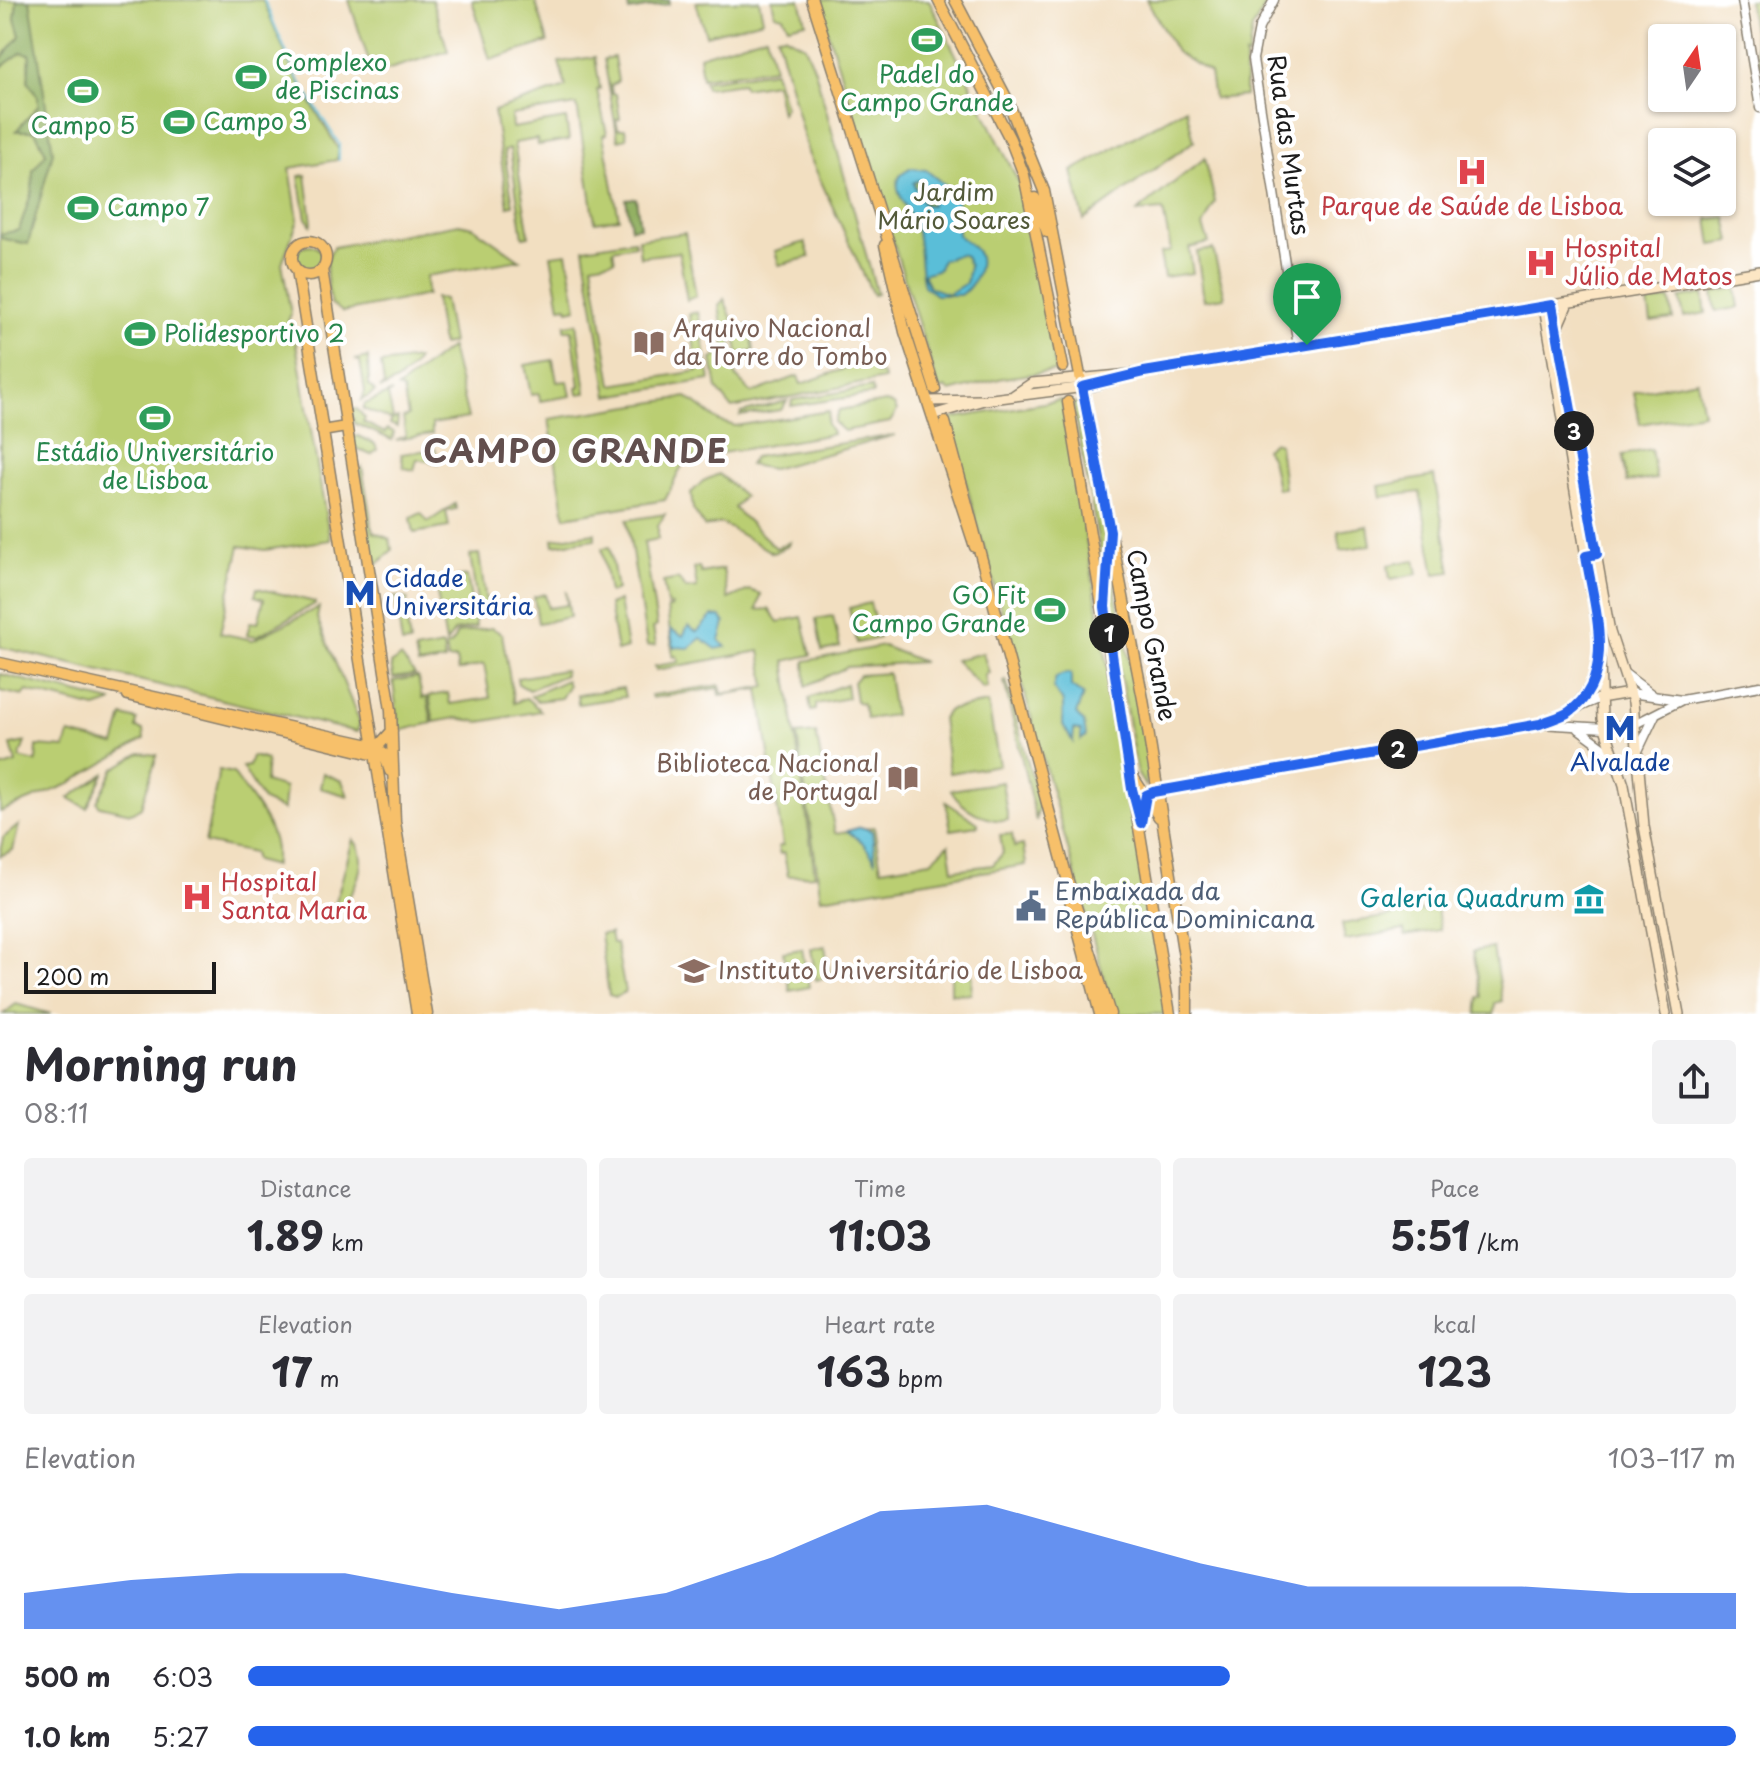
<!DOCTYPE html>
<html lang="en">
<head>
<meta charset="utf-8">
<style>
  :root { --surface:#fff; --page:#f2f2f3; --text:#2b2b33; --muted:#7c7c81; --accent:#2563eb }
  body { margin:0; font-family:"Playpen Sans",sans-serif; background:var(--page); color:var(--text); height:100vh; display:flex; flex-direction:column; font-size:30px; white-space:nowrap }
  * { box-sizing:border-box; margin:0 }
  p { font-size:26px; color:var(--muted) }
  .icon { flex:none; width:44px; height:44px; fill:none; stroke:currentColor; stroke-width:2; stroke-linecap:round; stroke-linejoin:round }
  .map { position:relative; height:1014px; overflow:hidden }
  .details { display:flex; flex-direction:column; background:var(--surface); flex:1 }
  .details>* { flex:none }
  .needle { width:52px; rotate:13deg }
  .fabs { position:absolute; left:1648px; top:24px; display:grid; gap:16px }
  .fabs a { display:grid; place-items:center; width:88px; height:88px; border-radius:8px; background:var(--surface); box-shadow:0 2px 6px #0004; font-size:40px }
  .scale { position:absolute; left:24px; bottom:20px; width:192px; box-sizing:border-box; padding-left:8px; border:4px solid #1c1c1c; border-top:0; font-size:22px; line-height:28px; white-space:nowrap; color:#1c1c1c; -webkit-text-stroke:6px #fff; paint-order:stroke }
  .pin { position:absolute; display:grid; place-items:center; width:68px; height:68px; color:#fff; margin:-82px -34px; border-radius:50% 50% 50% 0; rotate:-45deg; box-shadow:0 0 8px #0007 }
  .pin .icon { rotate:45deg }
  .km { position:absolute; width:40px; height:40px; margin:-20px; border-radius:50%; background:#222; color:#fff; font-size:22px; line-height:40px; text-align:center }
  .round { display:grid; place-items:center; flex:none; width:84px; height:84px; border-radius:8px; background:var(--page) }
  .overview { display:flex; align-items:center; justify-content:space-between; height:136px; padding:0 24px }
  h1 { font-size:44px; font-weight:700; line-height:60px }
  .metrics { display:grid; grid-template-columns:repeat(3,1fr); gap:12px; height:136px; padding:8px 24px }
  .metrics div { display:grid; align-content:center; border-radius:8px; background:var(--page); text-align:center }
  .metrics b { font-size:40px; font-weight:700 }
  .metrics small { font-size:22px; font-weight:400 }
  .metrics p { font-size:22px }
  .chart { height:224px; padding:16px 24px }
  .chart p { display:flex; justify-content:space-between }
  .chart svg { width:100%; height:144px; margin-top:8px; fill:var(--accent); opacity:.7 }
  ul { padding:0 24px; list-style:none; font-size:26px }
  li { display:grid; grid-template-columns:128px 96px 1fr; align-items:center; height:60px }
  li i { height:20px; border-radius:10px; background:var(--accent) }
  .map>svg:first-child { display:block }
  .green { fill:#bace72; stroke:#6b7547; stroke-width:2 }
  .forest { fill:#93b164; stroke:#586640; stroke-width:2 }
  .water { fill:#5abed8; stroke:#3b6d7a; stroke-width:2; fill-rule:evenodd }
  .lines { fill:none; stroke-linecap:round; stroke-linejoin:round }
  .stream { stroke:#5abed8; stroke-width:2 }
  .tertiary-casing { stroke:#877e6e; stroke-width:11 }
  .secondary-casing { stroke:#877e6e; stroke-width:12 }
  .primary-casing { stroke:#877e6e; stroke-width:13 }
  .tertiary { stroke:#fff; stroke-width:8 }
  .secondary { stroke:#fce6c4; stroke-width:9 }
  .primary { stroke:#f7c06b; stroke-width:10 }
  .route-casing { stroke:#fff; stroke-width:16 }
  .route { stroke:#2563eb; stroke-width:10 }
  .labels { text-anchor:middle; stroke-width:8; stroke-linejoin:round; paint-order:stroke }
  .leisure-label { font-size:24px; fill:#27864d; stroke:#fff; text-anchor:start }
  .street-label { font-size:24px; fill:#1c1c1c; stroke:#fff }
  .park-label { font-size:24px; fill:#535a3a; stroke:#fff }
  .health-label { font-size:24px; fill:#be3a42; stroke:#fff; text-anchor:start }
  .education-label { font-size:24px; fill:#785e54; stroke:#fff; text-anchor:start }
  .transit-label { font-size:24px; fill:#164399; stroke:#fff; text-anchor:start }
  .service-label { font-size:24px; fill:#4e5e75; stroke:#fff; text-anchor:start }
  .culture-label { font-size:24px; fill:#0d838f; stroke:#fff; text-anchor:end }
  .district-label { font-size:32px; font-weight:bold; letter-spacing:2px; fill:#624f4e; stroke:#fff }
</style>
</head>
<body>
<div class="map">
<svg width="1760" height="1014" viewBox="0 0 1760 1014">
  <rect width="100%" height="100%" fill="#fff"/>
  <filter id="ink" filterUnits="userSpaceOnUse"><feTurbulence type="fractalNoise" baseFrequency=".0125" numOctaves="2"/><feDisplacementMap in="SourceGraphic" scale="16" xChannelSelector="R" yChannelSelector="G"/><feConvolveMatrix kernelMatrix="1 2 1 2 8 2 1 2 1" color-interpolation-filters="sRGB"/></filter>
  <filter id="wash" filterUnits="userSpaceOnUse"><feTurbulence type="fractalNoise" baseFrequency=".006" numOctaves="4" result="noise"/><feDisplacementMap in="SourceGraphic" scale="32" xChannelSelector="R" yChannelSelector="G"/><feGaussianBlur stdDeviation="1.8" result="paint"/><feColorMatrix in="noise" values="0 0 0 0 0 0 0 0 0 0 0 0 0 0 0 0 0 1.4 0 .05"/><feComposite in="paint" operator="in"/></filter>
  <g filter="url(#wash)">
    <rect width="100%" height="100%" fill="#f2dfc1"/>
    <path class="green" d="M0 0H263L294 74 339 150 337 160 290 168 298 220 282 263 291 314 288 321 293 326 330 540 265 550 240 546 220 633 253 640 319 607 317 618 360 723 357 732 0 647Z
      M349 0H432L448 51 373 74Z
      M472 0H535L548 42 490 60Z
      M759 0 763 20 706 35 696 2Z
      M772 0H800L806 22 788 26 783 16 775 14Z
      M818 0H929L1018 181 1035 243 1056 371 1003 378 950 392 946 388 939 390Z
      M1147 0H1269L1252 29 1248 56 1245 55V96L1214 99 1210 73 1176 52Z
      M1748 0H1760V72Z
      M766 35 774 68 702 78 699 56Z
      M784 35 805 46 815 70 877 294 873 295 808 153 777 36Z
      M595 57 600 89 597 90 607 134 603 135 619 218 595 222 577 105 511 115 512 128 566 119 569 140 538 145 537 139 514 143 529 236 523 237 510 149 504 151 513 205 508 206 494 111 566 87 559 62Z
      M614 57 618 81 611 86 612 94H616L620 119 616 120 618 129H625L627 138 618 140 604 59Z
      M774 71 785 107 781 113 775 83 744 88 742 83 706 88 704 81Z
      M1186 108 1194 141 1084 220 1072 171Z
      M1205 158 1215 202 1203 226 1209 243 1189 248 1193 273 1164 277 1160 253 1171 251 1163 210 1137 212Z
      M306 175 312 223 311 225 306 218 299 176Z
      M1726 217 1731 242 1712 245 1708 219Z
      M459 224 473 227 520 260 426 276 427 295 343 312 331 304C328 287 321 260 334 247Z
      M685 233 696 296 687 300 679 252 640 257 638 239Z
      M634 240 635 245 613 249 615 260 592 264 612 385 698 371 689 314 698 312 710 380 608 396 584 248Z
      M805 242 810 257 779 265 775 251Z
      M296 258a13 13 0 1 1 26 0a13 13 0 1 1-26 0Z
      M1213 249 1225 297 1204 300 1197 252Z
      M567 253 577 308 568 310 567 306 560 307 551 255Z
      M1736 288 1739 308 1716 311 1713 292Z
      M1703 294 1706 313 1684 317 1680 298Z
      M435 298 444 299 452 343 442 345Z
      M724 299 733 321 729 323 736 377 752 393 798 376 801 384 875 358 876 374H883L884 379 732 408 717 389 712 359 726 351 719 306Z
      M1670 299 1673 319 1651 322 1648 303Z
      M577 323 586 393 578 394 577 387 580 386 572 330H565V325Z
      M750 325 754 351 738 354 734 328Z
      M451 347 468 418 432 424V434L396 440 406 436 403 418 408 416 403 390 398 388Z
      M368 357 369 385 375 392 362 400 365 391 360 361 355 360Z
      M417 359C413 372 392 385 380 389L384 385 381 364Z
      M553 360 557 382 568 381 571 396 540 401 539 394 531 395 525 365Z
      M1697 380 1703 413 1640 424 1634 392Z
      M872 387 873 394 791 406 792 400Z
      M392 392 388 395 393 419 398 418 397 427 390 424 392 420 363 409 365 404Z
      M687 397 719 421 735 426 829 411 827 424 833 434 693 458 682 466 665 500 565 517 549 419Z
      M1062 400 1071 451 1167 1014H1114L948 419Z
      M787 401 781 410 740 416 741 413Z
      M886 402 894 405 897 411 890 422 844 431 834 422 839 410Z
      M1079 403 1106 545 1103 565 1073 404Z
      M357 409 365 418 363 422 385 433 387 429 394 432 392 440 354 423 351 410Z
      M895 435 772 469 749 465 754 457Z
      M358 436 375 444 377 450 371 455 353 447V437Z
      M1274 442 1279 444 1284 488 1277 489 1271 458 1265 449Z
      M435 449 438 463 417 459 414 470 404 468 401 454Z
      M1651 449 1656 479 1627 482 1623 455Z
      M362 467 373 532 390 539 392 550 378 564 372 561 359 470Z
      M719 474 744 496 734 508 776 548 790 542 789 545 773 553 721 523 705 527 693 509 691 493 703 481Z
      M1434 476 1451 572 1435 574 1420 492 1381 497 1379 486Z
      M455 504 456 509 446 511 449 527 414 533 411 518 421 513 428 522Z
      M665 514 658 526V539L644 542 657 626 653 628 656 645 647 646 627 520Z
      M1368 526 1371 545 1341 550 1338 531Z
      M595 533V539L554 545 553 539Z
      M610 547 617 590 609 593 602 548Z
      M479 554 486 601 496 602 484 608 477 603 470 555Z
      M1415 560 1418 574 1390 579 1388 565Z
      M1110 565 1150 764 1145 786 1137 773 1107 596Z
      M699 567 701 573 723 569 728 599 749 590 761 594 757 610 769 609 778 622 802 617 811 655 785 661 815 875 788 876 784 853 780 854 778 847 783 845 759 689 720 695 719 688 652 698 651 695 720 685 722 694 766 686 760 651 656 670 655 666 679 662 677 656 673 657 667 607 671 608 672 605 667 604 663 582 678 579 686 589 697 588 694 568Z
      M467 576 476 627 455 631 446 643 435 582Z
      M257 588 315 602V604L257 636 247 635 250 622 258 623 264 599 255 596Z
      M566 591 570 617 538 623 534 597 545 594 548 608 567 605Z
      M395 597 408 599 405 608 410 643 402 644Z
      M619 601 627 648 617 651 609 605Z
      M870 603 879 638 857 643 849 608Z
      M833 616 840 647 822 651 816 619Z
      M492 628 502 634 514 703 526 698 541 711 480 722 457 718 434 722 429 696 448 693 450 704 490 698 484 664 458 671 456 659 448 660 446 646 451 645 457 633Z
      M443 646 445 661 418 665 415 651Z
      M883 646 923 662 847 667 806 686 805 661Z
      M983 653 989 673 985 674 987 688 983 689 955 660Z
      M401 657 415 675 393 678 391 664Z
      M564 670 565 675 529 690 518 684 517 678Z
      M888 673 894 715 867 719 863 704 856 701 853 682 859 675Z
      M0 674 112 702 111 703 96 708 27 691 23 696 0 691Z
      M418 677 422 698 427 697 432 723 399 731 393 681Z
      M566 680 568 686 561 698 537 701 531 696Z
      M1006 680 1039 805 1036 821 1004 681Z
      M846 684 848 698 816 704V710L811 711 809 698Z
      M623 688 625 697 578 704 577 695Z
      M988 703 999 765 949 773 942 718 949 710Z
      M123 716 137 720 136 728 143 730 144 739 67 785 0 812V768L16 763 11 745 25 742 19 758 36 762 37 746 65 748 69 734 115 745Z
      M816 733 835 833 874 827 881 869 931 861 949 844 953 870 993 865 1003 853 1000 835 1012 834 1014 847 1023 845 1026 865 821 898 797 735Z
      M140 753 157 755 141 807 131 813 100 806 97 802 114 769Z
      M252 756 267 760 265 782 285 788 283 810 263 801 242 767 249 766Z
      M219 770 233 773C251 800 282 831 274 866L255 861 253 853 205 843Z
      M323 773 342 781 348 796 320 788Z
      M104 774 87 808 69 798Z
      M1002 782 1008 820C988 823 960 808 951 790Z
      M946 802 978 823V826L951 830Z
      M19 825 13 850 0 856 3 838Z
      M353 839C372 860 353 893 339 911L333 912Z
      M1437 908 1440 930 1405 936 1404 930 1345 940 1342 924Z
      M610 933 612 943H616L625 992 616 997 609 995 600 934Z
      M825 946 830 977 816 980 811 949Z
      M1493 948 1502 1001 1495 1003 1494 1014H1477L1479 998 1482 997 1473 951Z
      M802 949 809 987 790 991 783 952Z
      M951 973 972 974 971 994 951 993Z
      M16 1004 51 1014H3Z"/>
    <path class="forest" d="M17 0H30L53 152 28 244 0 238V234L19 230 32 191 33 170 46 153 35 131H16L38 106V97L28 81 30 54 22 52 0 68V60L20 36 15 19Z
      M627 0H669V4L629 11Z
      M918 180 933 200 929 206 918 199 913 183Z
      M636 198 640 227 631 228 626 199Z"/>
    <path class="water" d="M910 168 926 170 957 195 958 235C963 240 969 243 974 248 987 263 974 287 960 295H936L924 286C919 267 921 247 916 228 913 211 880 183 910 168ZM918 180 932 198 931 205H924L913 183ZM960 254 965 256 969 266 966 283 948 294 929 287 923 274 939 269 942 260Z
      M712 616 721 617 725 623 720 641 726 647 716 649 701 638 689 648 674 647 670 629 683 636 688 626 697 632Z
      M1066 673 1071 674V686L1083 695 1076 714 1084 723 1086 736 1081 740V731L1074 729 1073 742 1063 725V702L1053 688 1056 677Z
      M861 827 872 831 875 860 862 842 847 831Z"/>
    <g class="lines">
      <path class="stream" d="M264 0 297 77 339 144V160"/>
    </g>
  </g>
  <g filter="url(#ink)">
    <g class="lines">
      <g class="tertiary-casing">
        <path id="tertiary" d="M1274 0 1259 28 1253 59 1298 346
          M1742 0 1760 108
          M1624 673 1654 696
          M1630 693 1682 700 1760 686
          M1575 706 1588 689 1598 666
          M1544 722 1600 698
          M1635 724 1680 701
          M1579 729 1613 754
          M1637 753 1655 715
          M1159 791 1540 724 1605 728"/>
      </g>
      <g class="secondary-casing">
        <path id="secondary" d="M1552 305 1610 632 1633 702 1644 826 1679 1014
          M1544 306 1599 634 1602 719 1624 785 1666 1014
          M1557 328 1568 303
          M1014 395 1032 383 1131 374 1760 271
          M928 401 981 400
          M932 415 984 400 1093 386 1125 377
          M1600 698 1630 693
          M1605 728 1635 724"/>
      </g>
      <g class="primary-casing">
        <path id="primary" d="M812 0 935 389
          M938 0 1010 139 1024 175 1063 367
          M955 0 1007 99 1044 191 1143 699 1187 976V1014
          M1035 198 1047 232
          M292 258a17 17 0 1 1 34 0a17 17 0 1 1-34 0Z
          M885 245 905 332 975 547
          M322 269 391 710 395 822 427 1014
          M297 270 417 1014
          M1068 402 1170 1014
          M945 422 1067 878 1110 1014
          M322 431 346 427
          M1105 585 1109 541
          M0 663 370 745 384 754 390 771
          M128 695 371 754 392 731
          M1133 777 1159 817
          M1069 896 1100 1014"/>
      </g>
      <use href="#tertiary" class="tertiary"/>
      <use href="#secondary" class="secondary"/>
      <use href="#primary" class="primary"/>
    </g>
  </g>
  <g class="lines" filter="url(#ink)">
    <g class="route-casing">
      <path id="route" d="M1552 305 1597 554 1586 556C1593 603 1619 678 1569 712 1561 717 1549 720 1540 724L1153 792 1146 795 1141 823 1132 789 1105 607 1110 531 1082 387 1144 372Z"/>
    </g>
    <use href="#route" class="route"/>
  </g>
  <defs>
    <g id="stadium-bare" transform="scale(2.4)"><path d="M0-5a6.5 5 0 1 0 0 10a6.5 5 0 1 0 0-10ZM-3.5-1.8h7v3.6h-7Z" fill="#2e9e5b" stroke="#fff" stroke-width="2.5" paint-order="stroke"/></g>
    <g id="hospital-bare" transform="scale(2.4)"><path d="M-5-5h3v3.5h4V-5h3V5h-3V1.5h-4V5h-3Z" fill="#e0444e" stroke="#fff" stroke-width="2.5" paint-order="stroke"/></g>
    <g id="library-bare" transform="scale(2.4)"><path d="M-6-4Q-3-5.5-.7-3.5V5Q-3 3-6 4ZM6-4Q3-5.5 .7-3.5V5Q3 3 6 4Z" fill="#8d6e63" stroke="#fff" stroke-width="2.5" paint-order="stroke"/></g>
    <g id="metro-bare" transform="scale(2.4)"><path d="M-5.5 5V-5H-3L0 0L3-5H5.5V5H3V-.5L0 4L-3-.5V5Z" fill="#1a4fb4" stroke="#fff" stroke-width="2.5" paint-order="stroke"/></g>
    <g id="museum-bare" transform="scale(2.4)"><path d="M0-6L6-3V-2H-6V-3ZM-5-1h2V3h-2ZM-1-1h2V3h-2ZM3-1h2V3H3ZM-6 4H6V6H-6Z" fill="#0f9aa8" stroke="#fff" stroke-width="2.5" paint-order="stroke"/></g>
    <g id="civic-bare" transform="scale(2.4)"><path d="M-.6-6.5H3V-4.5H.6V-3L4-1V1h2V6H-6V1h2V-1L-.6-3ZM-1.2 2.5V6h2.4V2.5Z" fill="#5c6f8a" stroke="#fff" stroke-width="2.5" paint-order="stroke"/></g>
    <g id="university-bare" transform="scale(2.4)"><path d="M0-5L7-2L0 1L-7-2ZM-4 1L0 2.5L4 1V4Q0 6-4 4Z" fill="#8d6e63" stroke="#fff" stroke-width="2.5" paint-order="stroke"/></g>
  </defs>
  <g fill-rule="evenodd">
    <use href="#stadium-bare" x="927" y="40"/>
    <use href="#stadium-bare" x="251" y="77"/>
    <use href="#stadium-bare" x="83" y="91"/>
    <use href="#stadium-bare" x="179" y="122"/>
    <use href="#hospital-bare" x="1472" y="172"/>
    <use href="#stadium-bare" x="83" y="208"/>
    <use href="#hospital-bare" x="1541" y="263"/>
    <use href="#stadium-bare" x="140" y="334"/>
    <use href="#library-bare" x="649" y="343"/>
    <use href="#stadium-bare" x="155" y="418"/>
    <use href="#metro-bare" x="360" y="593"/>
    <use href="#stadium-bare" x="1050" y="610"/>
    <use href="#metro-bare" x="1620" y="728"/>
    <use href="#library-bare" x="903" y="778"/>
    <use href="#hospital-bare" x="197" y="897"/>
    <use href="#museum-bare" x="1589" y="899"/>
    <use href="#civic-bare" x="1031" y="906"/>
    <use href="#university-bare" x="694" y="971"/>
  </g>
  <g class="labels">
    <g class="leisure-label">
      <text x="275" y="71">Complexo<tspan x="275" dy="28">de Piscinas</tspan></text>
      <text x="927" y="83" text-anchor="middle">Padel do<tspan x="927" dy="28">Campo Grande</tspan></text>
      <text x="203" y="130">Campo 3</text>
      <text x="83" y="134" text-anchor="middle">Campo 5</text>
      <text x="107" y="216">Campo 7</text>
      <text x="164" y="342">Polidesportivo 2</text>
      <text x="155" y="461" text-anchor="middle">Estádio Universitário<tspan x="155" dy="28">de Lisboa</tspan></text>
      <text x="1026" y="604" text-anchor="end">GO Fit<tspan x="1026" dy="28">Campo Grande</tspan></text>
    </g>
    <g class="street-label">
      <text transform="translate(1288 145) rotate(82)" y="8">Rua das Murtas</text>
      <text transform="translate(1151 635) rotate(79)" y="8">Campo Grande</text>
    </g>
    <g class="park-label">
      <text x="954" y="201">Jardim<tspan x="954" dy="28">Mário Soares</tspan></text>
    </g>
    <g class="health-label">
      <text x="1472" y="215" text-anchor="middle">Parque de Saúde de Lisboa</text>
      <text x="1565" y="257">Hospital<tspan x="1565" dy="28">Júlio de Matos</tspan></text>
      <text x="221" y="891">Hospital<tspan x="221" dy="28">Santa Maria</tspan></text>
    </g>
    <g class="education-label">
      <text x="673" y="337">Arquivo Nacional<tspan x="673" dy="28">da Torre do Tombo</tspan></text>
      <text x="879" y="772" text-anchor="end">Biblioteca Nacional<tspan x="879" dy="28">de Portugal</tspan></text>
      <text x="718" y="979">Instituto Universitário de Lisboa</text>
    </g>
    <g class="transit-label">
      <text x="384" y="587">Cidade<tspan x="384" dy="28">Universitária</tspan></text>
      <text x="1620" y="771" text-anchor="middle">Alvalade</text>
    </g>
    <g class="service-label">
      <text x="1055" y="900">Embaixada da<tspan x="1055" dy="28">República Dominicana</tspan></text>
    </g>
    <g class="culture-label">
      <text x="1565" y="907">Galeria Quadrum</text>
    </g>
    <g class="district-label">
      <text x="576" y="463">CAMPO GRANDE</text>
    </g>
  </g>
</svg>
<div class="fabs">
<a><svg class="needle" viewBox="-14 -14 28 28"><path d="M0-13l5 13h-10z" fill="#e53935"/><path d="M0 13l5-13h-10z" fill="#7c7c81"/></svg></a>
<a><svg class="icon" aria-label="layers" viewBox="0 0 24 24"><path d="M12 4l9 5-9 5-9-5zM3 14l9 5 9-5"/></svg></a>
</div>
<div class="scale">200 m</div>
<div class="pin" style="left:1307px;top:345px;background:#1e9e55"><svg class="icon" aria-label="arrive" viewBox="0 0 24 24"><path d="M6 21V4h12l-3 4 3 4H6"/></svg></div>
<b class="km" style="left:1109px;top:633px">1</b>
<b class="km" style="left:1398px;top:749px">2</b>
<b class="km" style="left:1574px;top:431px">3</b>
</div>
<section class="details">
<div class="overview"><div><h1>Morning run</h1><p>08:11</p></div><a class="round"><svg class="icon" aria-label="share" viewBox="0 0 24 24"><path d="M12 15V3M7 8l5-5 5 5M5 13v7h14v-7"/></svg></a></div>
<div class="metrics">
<div><p>Distance</p><b>1.89<small> km</small></b></div>
<div><p>Time</p><b>11:03</b></div>
<div><p>Pace</p><b>5:51<small> /km</small></b></div>
</div>
<div class="metrics">
<div><p>Elevation</p><b>17<small> m</small></b></div>
<div><p>Heart rate</p><b>163<small> bpm</small></b></div>
<div><p>kcal</p><b>123</b></div>
</div>
<div class="chart"><p><span>Elevation</span>103–117 m</p>
<svg viewBox="0 0 160 44" preserveAspectRatio="none"><path d="M0 44V33L10 29L20 27L30 27L40 33L50 38L60 33L70 22L80 8L90 6L100 15L110 24L120 31L130 31L140 31L150 33L160 33V44z"/></svg>
</div>
<ul>
<li><b>500 m</b>6:03<i style="width:66%"></i></li>
<li><b>1.0 km</b>5:27<i style="width:100%"></i></li>
</ul>
</section>
</body>
</html>
